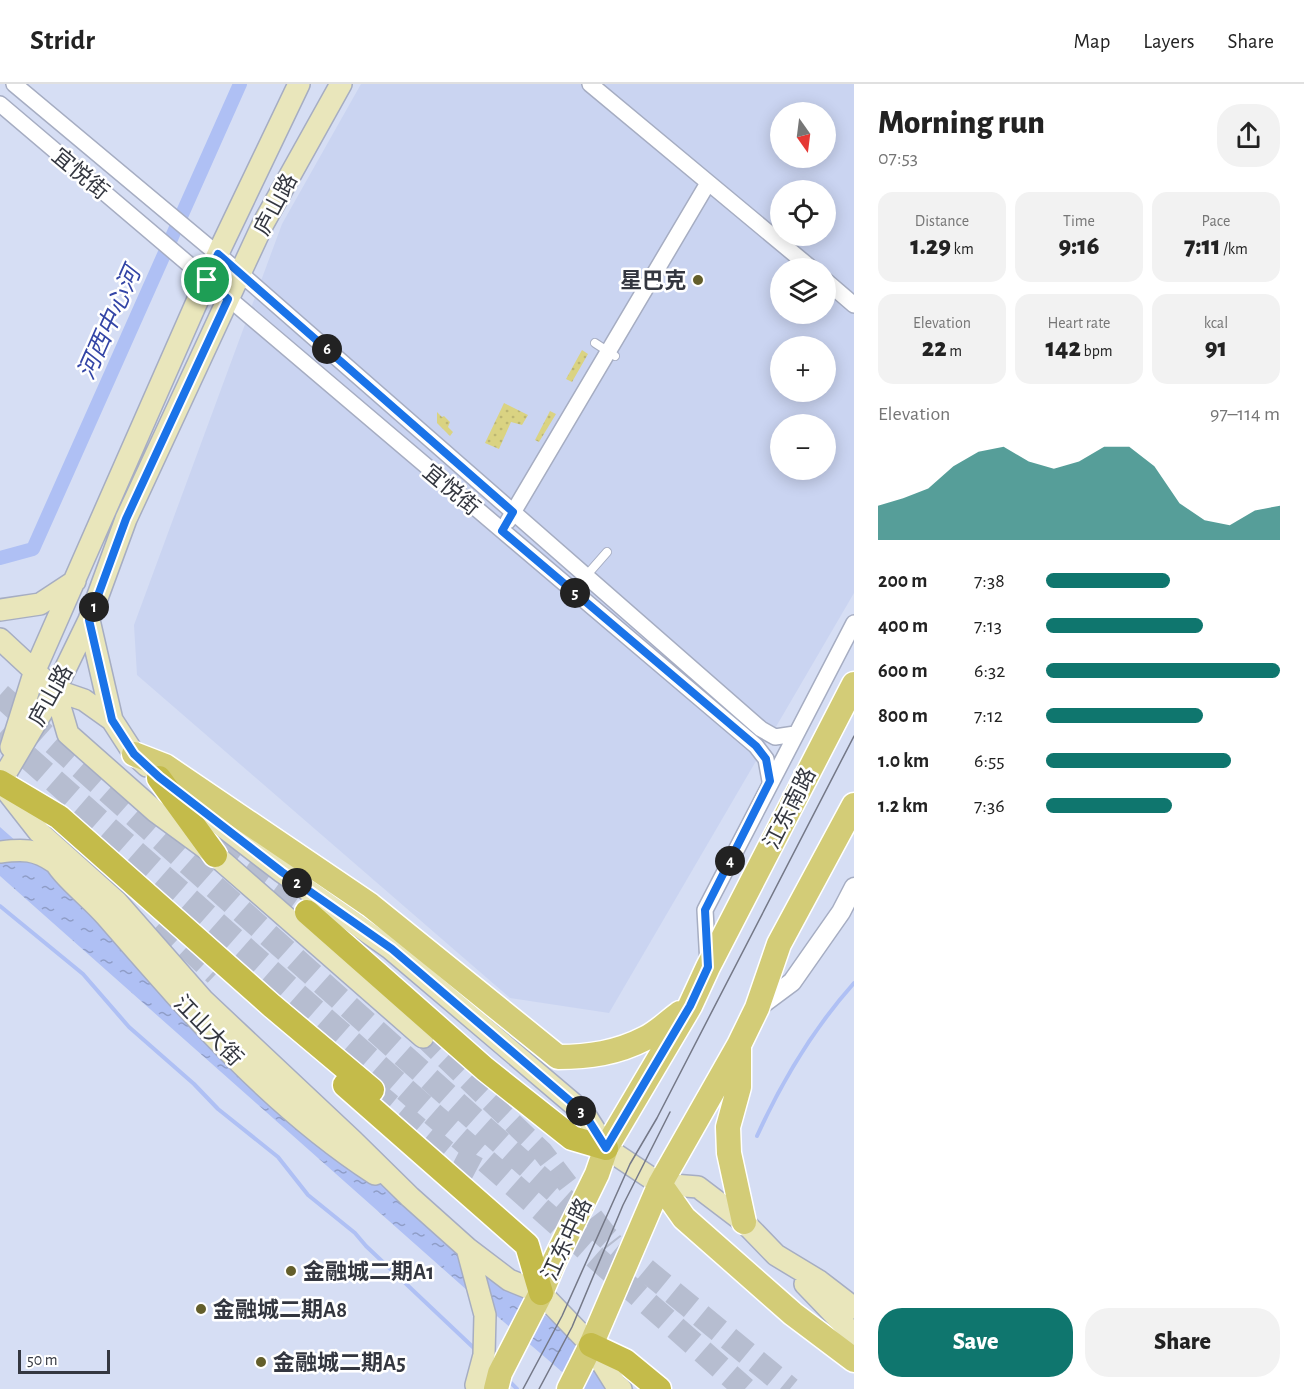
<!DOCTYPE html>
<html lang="en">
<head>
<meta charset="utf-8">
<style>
  :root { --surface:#fff; --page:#f2f2f2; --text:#222; --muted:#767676; --line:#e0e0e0; --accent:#0f766e }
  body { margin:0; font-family:"Alegreya Sans","Noto Sans SC",sans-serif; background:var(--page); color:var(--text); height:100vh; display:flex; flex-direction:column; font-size:22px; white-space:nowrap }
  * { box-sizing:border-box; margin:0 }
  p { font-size:20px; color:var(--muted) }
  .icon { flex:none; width:33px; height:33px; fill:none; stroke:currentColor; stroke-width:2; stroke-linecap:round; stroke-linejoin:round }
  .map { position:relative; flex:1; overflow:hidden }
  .details { display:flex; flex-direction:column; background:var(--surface); width:450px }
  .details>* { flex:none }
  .needle { width:39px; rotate:166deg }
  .buttons { position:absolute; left:770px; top:18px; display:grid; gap:12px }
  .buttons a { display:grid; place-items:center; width:66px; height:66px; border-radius:50%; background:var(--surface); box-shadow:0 3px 15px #0003; font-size:30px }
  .scale { position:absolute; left:18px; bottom:15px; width:92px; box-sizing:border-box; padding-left:6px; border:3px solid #343740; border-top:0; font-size:16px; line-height:21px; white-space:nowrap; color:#343740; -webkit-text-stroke:4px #fff; paint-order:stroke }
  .pin { position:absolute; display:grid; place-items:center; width:51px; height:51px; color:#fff; margin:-26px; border:3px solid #fff; border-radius:50%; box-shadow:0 2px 6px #0007 }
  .km { position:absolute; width:30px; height:30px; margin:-15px; border-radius:50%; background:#222; color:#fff; font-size:16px; line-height:30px; text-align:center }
  .round { display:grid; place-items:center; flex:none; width:63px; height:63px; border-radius:24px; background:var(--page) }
  .summary { display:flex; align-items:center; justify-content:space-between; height:102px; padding:0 24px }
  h1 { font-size:33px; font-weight:800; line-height:45px }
  .figures { display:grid; grid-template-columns:repeat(3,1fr); gap:9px; height:102px; padding:6px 24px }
  .figures div { display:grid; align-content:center; border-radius:15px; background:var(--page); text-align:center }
  .figures b { font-size:26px; font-weight:800 }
  .figures small { font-size:16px; font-weight:400 }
  .figures p { font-size:16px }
  .chart { height:168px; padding:12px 24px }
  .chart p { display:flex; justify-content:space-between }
  .chart svg { width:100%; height:108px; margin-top:6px; fill:var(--accent); opacity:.7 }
  .button { display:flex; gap:12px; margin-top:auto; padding:12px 24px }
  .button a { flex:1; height:69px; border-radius:24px; background:var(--accent); color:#fff; font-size:24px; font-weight:800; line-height:69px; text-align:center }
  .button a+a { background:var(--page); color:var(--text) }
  ul { padding:0 24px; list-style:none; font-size:20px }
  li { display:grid; grid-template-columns:96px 72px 1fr; align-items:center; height:45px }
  li i { height:15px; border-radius:8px; background:var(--accent) }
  header { display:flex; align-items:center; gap:36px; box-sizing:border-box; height:84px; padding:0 30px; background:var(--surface); border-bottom:2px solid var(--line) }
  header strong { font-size:28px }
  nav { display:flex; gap:33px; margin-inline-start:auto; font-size:21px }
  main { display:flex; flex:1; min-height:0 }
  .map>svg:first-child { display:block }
  .built { fill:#cad4f1; fill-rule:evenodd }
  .grass { fill:url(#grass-dots) }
  .water { fill:url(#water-ripples) }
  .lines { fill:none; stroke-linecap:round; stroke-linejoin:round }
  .stream { stroke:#afc0f4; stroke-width:4 }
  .canal { stroke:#afc0f4; stroke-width:14 }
  .secondary-tunnel { stroke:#b6bdd0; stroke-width:21; stroke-dasharray:21 10; stroke-linecap:butt }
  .trunk-tunnel { stroke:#b6bdd0; stroke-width:24; stroke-dasharray:24 12; stroke-linecap:butt }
  .service-casing { stroke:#a6adc2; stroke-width:10 }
  .minor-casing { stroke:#a6adc2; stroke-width:18 }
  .tertiary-casing { stroke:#a6adc2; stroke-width:21 }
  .secondary-casing { stroke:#a6adc2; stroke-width:24 }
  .primary-casing { stroke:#fff; stroke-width:27 }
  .trunk-casing { stroke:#fff; stroke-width:27 }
  .service { stroke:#fff; stroke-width:8 }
  .minor { stroke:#fff; stroke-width:15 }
  .tertiary { stroke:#fff; stroke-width:18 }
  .secondary { stroke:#e9e6bb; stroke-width:21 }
  .primary { stroke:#d3cc77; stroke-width:24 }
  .trunk { stroke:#c4bb4a; stroke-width:24 }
  .tram { stroke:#747887; stroke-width:1.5 }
  .route-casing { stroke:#fff; stroke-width:12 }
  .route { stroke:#1a73e8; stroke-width:8 }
  .poi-dot { fill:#635e2b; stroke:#fff; stroke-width:2 }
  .labels { text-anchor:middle; stroke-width:5; stroke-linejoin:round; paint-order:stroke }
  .street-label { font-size:22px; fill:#343740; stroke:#fff }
  .poi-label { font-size:22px; font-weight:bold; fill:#343740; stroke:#fff; text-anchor:start }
  .water-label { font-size:24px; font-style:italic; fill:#3345a6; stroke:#fff }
</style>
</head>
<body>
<header>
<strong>Stridr</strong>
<nav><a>Map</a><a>Layers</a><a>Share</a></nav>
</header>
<main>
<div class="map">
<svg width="854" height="1305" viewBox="0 0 854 1305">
  <defs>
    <pattern id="grass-dots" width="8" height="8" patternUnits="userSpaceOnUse" patternTransform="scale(1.5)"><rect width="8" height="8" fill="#dad382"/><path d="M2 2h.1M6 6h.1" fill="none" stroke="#bcb671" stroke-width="1.8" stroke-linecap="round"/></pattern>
    <pattern id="water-ripples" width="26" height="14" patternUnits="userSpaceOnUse" patternTransform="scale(1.5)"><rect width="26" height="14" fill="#afc0f4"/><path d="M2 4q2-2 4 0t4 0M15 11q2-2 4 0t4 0" fill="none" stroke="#8f9dc7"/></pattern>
  </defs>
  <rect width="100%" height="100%" fill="#d6def4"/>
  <path class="built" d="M361 0H854V509L609 929 510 914 137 591 134 541 282 140ZM780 28H825V74H780ZM780 106H825V152H780ZM780 184H825V230H780ZM780 262H825V308H780ZM780 340H825V386H780Z"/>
  <path class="grass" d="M582 266 588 270 572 298 566 295Z
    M504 319 528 331 522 341 511 338 499 365 485 359Z
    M550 327 556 330 539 358 535 356Z
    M437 328 442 333 444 332 450 338 448 343 453 348 450 352 437 339Z"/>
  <path class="water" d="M0 743 222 939 494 1189 634 1305H582L477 1215 0 792Z"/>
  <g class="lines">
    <path class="stream" d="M0 822 83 890 129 943 194 1000 218 1025 278 1073 308 1111 355 1149 366 1162 476 1266
      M757 1052C782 997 813 945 854 899
      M508 1296 517 1305"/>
    <path class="canal" d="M0 474 33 465 240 0"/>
    <path class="secondary-tunnel" d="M423 953 542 1067 613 1159"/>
    <path class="trunk-tunnel" d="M0 611 613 1159 790 1305
      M0 649 745 1305
      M216 764 223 767 307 828
      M161 838 216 890
      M372 1006 447 1069 483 1088"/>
    <g class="service-casing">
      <path id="service" d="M595 259 615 272
        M586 492 607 468"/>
    </g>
    <g class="minor-casing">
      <path id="minor" d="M14 0 240 189 761 645 775 653 795 650
        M590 0 811 184
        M0 20 756 662 766 675 770 697
        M825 196 854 221
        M508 437 708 99
        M708 880 705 826 854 539"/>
    </g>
    <g class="tertiary-casing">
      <path id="tertiary" d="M757 924 792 898 841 828 854 803"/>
    </g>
    <g class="secondary-casing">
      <path id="secondary" d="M0 526 40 520 75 497
        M89 536 112 636
        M0 555 55 606 84 616 112 636 134 670 147 682
        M55 606 68 650 155 727 215 771 423 953
        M11 663 35 586 221 163 299 0
        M0 699 55 606 89 536 126 435 263 140 341 0
        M3 702 39 748 116 817 203 916 353 1057 410 1113 467 1164 509 1196 541 1209 591 1261 616 1301 621 1305
        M170 702 282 788 391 865 584 1029 606 1064 660 1100 698 1103 744 1138 776 1171 819 1197 854 1224
        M0 768C23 765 35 765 54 778
        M49 768C60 792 88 811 106 832 188 926 269 1021 375 1090
        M467 1164 485 1231 484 1271 476 1301
        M805 1200 854 1251"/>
    </g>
    <g class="primary-casing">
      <path id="primary" d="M134 670 165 682 370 821 558 973C589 973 617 969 646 954 658 948 669 937 680 929
        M739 961V1003L728 1043 729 1069 744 1138
        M660 1100 684 1134 793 1230 854 1276
        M496 1305 500 1289 541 1209 554 1178 597 1090 606 1064 690 922 708 883 854 600
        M569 1305 591 1261 660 1100 739 961 757 924 779 860 854 721"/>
    </g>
    <g class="trunk-casing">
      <path id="trunk" d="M159 694 215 771
        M0 698 59 733 272 922 372 1006
        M307 828 485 985 572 1054 606 1064
        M345 1001 527 1161 541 1209
        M591 1261 625 1277 659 1305"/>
    </g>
    <use href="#service" class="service"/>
    <use href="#minor" class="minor"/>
    <use href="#tertiary" class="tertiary"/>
    <use href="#secondary" class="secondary"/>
    <use href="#primary" class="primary"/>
    <use href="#trunk" class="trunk"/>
    <path class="tram" d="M523 1305 562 1232 630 1080 657 1034 854 652
      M539 1305 572 1243 623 1121 670 1028"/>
  </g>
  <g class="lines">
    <g class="route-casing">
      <path id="route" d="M218 170 513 428 502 447 756 662 766 675 770 697 705 826 708 883 690 922 606 1064 584 1029 392 865 282 788 159 693 134 670 112 636 89 536 126 435 228 215 207 196Z"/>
    </g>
    <use href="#route" class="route"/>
  </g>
  <g class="poi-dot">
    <circle cx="698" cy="196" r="6"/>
    <circle cx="291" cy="1187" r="6"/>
    <circle cx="201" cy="1225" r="6"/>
    <circle cx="261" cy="1278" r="6"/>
  </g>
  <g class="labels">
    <g class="street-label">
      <text transform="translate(81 89) rotate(40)" y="8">宜悦街</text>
      <text transform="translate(275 120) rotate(-62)" y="8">庐山路</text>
      <text transform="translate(452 405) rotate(40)" y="8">宜悦街</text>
      <text transform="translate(50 611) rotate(-61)" y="8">庐山路</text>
      <text transform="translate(789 724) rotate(-63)" y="8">江东南路</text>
      <text transform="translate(209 946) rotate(46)" y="8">江山大街</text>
      <text transform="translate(566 1155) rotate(-65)" y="8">江东中路</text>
    </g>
    <g class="poi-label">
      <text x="686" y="204" text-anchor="end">星巴克</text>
      <text x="303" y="1195">金融城二期A1</text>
      <text x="213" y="1233">金融城二期A8</text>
      <text x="273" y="1286">金融城二期A5</text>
    </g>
    <g class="water-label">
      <text transform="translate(109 239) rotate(-66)" y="8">河西中心河</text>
    </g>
  </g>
</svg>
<div class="buttons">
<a><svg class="needle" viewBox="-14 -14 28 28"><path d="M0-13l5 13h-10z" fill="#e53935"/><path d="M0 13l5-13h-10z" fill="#767676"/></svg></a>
<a><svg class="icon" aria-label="locate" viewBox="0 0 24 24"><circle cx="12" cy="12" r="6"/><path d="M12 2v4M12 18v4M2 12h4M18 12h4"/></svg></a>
<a><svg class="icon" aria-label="layers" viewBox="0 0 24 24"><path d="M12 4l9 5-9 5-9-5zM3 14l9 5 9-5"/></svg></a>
<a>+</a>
<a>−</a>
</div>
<div class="scale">50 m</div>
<div class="pin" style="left:207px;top:196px;background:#1e9e55"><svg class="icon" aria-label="arrive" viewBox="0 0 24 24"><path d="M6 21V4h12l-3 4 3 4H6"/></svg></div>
<b class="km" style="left:94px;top:523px">1</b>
<b class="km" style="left:297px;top:799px">2</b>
<b class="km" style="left:581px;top:1027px">3</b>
<b class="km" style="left:730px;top:777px">4</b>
<b class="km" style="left:575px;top:509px">5</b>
<b class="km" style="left:327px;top:265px">6</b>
</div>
<section class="details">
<div class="summary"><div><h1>Morning run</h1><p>07:53</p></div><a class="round"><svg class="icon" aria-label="share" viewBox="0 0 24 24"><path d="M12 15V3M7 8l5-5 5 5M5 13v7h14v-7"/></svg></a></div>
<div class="figures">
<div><p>Distance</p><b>1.29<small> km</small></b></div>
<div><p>Time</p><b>9:16</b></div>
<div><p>Pace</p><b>7:11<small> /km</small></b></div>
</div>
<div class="figures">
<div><p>Elevation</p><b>22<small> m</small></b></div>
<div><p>Heart rate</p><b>142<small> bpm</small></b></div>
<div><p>kcal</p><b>91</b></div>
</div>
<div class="chart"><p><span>Elevation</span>97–114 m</p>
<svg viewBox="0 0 160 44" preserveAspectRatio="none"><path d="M0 44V30L10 27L20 23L30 14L40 8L50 6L60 12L70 15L80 12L90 6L100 6L110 14L120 29L130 36L140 38L150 32L160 30V44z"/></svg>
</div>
<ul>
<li><b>200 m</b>7:38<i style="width:53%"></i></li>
<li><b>400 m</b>7:13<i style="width:67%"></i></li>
<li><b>600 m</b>6:32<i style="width:100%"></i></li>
<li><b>800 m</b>7:12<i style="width:67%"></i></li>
<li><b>1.0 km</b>6:55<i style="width:79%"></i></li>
<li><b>1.2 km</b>7:36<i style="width:54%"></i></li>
</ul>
<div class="button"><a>Save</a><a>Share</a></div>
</section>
</main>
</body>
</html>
